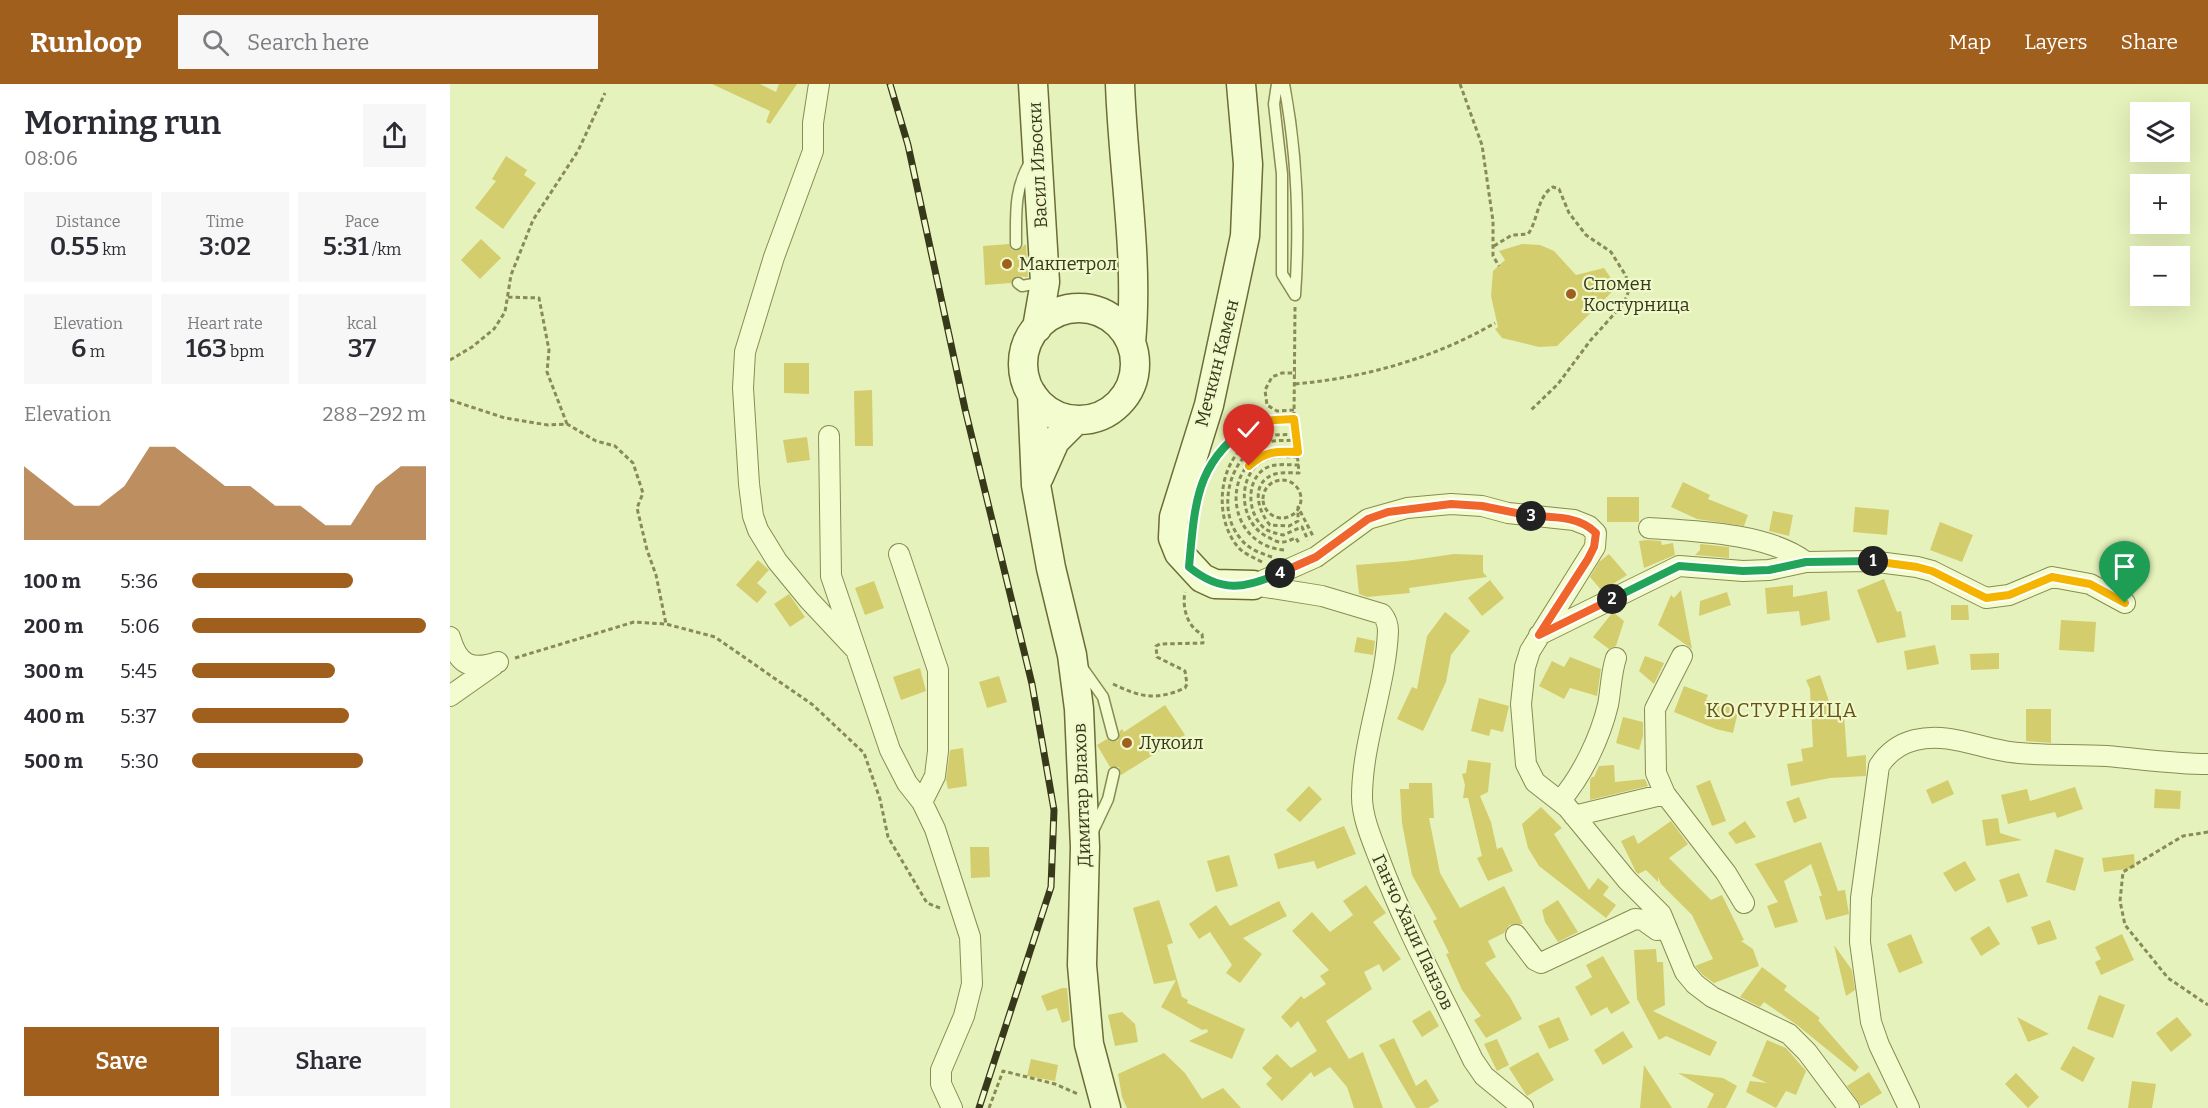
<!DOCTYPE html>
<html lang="en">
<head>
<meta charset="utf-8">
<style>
  :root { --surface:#fff; --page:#f7f7f7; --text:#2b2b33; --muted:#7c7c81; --accent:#a05f1d }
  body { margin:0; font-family:Bitter,serif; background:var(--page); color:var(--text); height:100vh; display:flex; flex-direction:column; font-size:22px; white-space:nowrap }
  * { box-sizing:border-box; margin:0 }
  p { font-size:20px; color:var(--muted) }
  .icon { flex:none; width:33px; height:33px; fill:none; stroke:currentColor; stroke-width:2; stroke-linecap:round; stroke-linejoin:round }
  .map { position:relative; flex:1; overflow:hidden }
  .sheet { display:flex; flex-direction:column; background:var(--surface); width:450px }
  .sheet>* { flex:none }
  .fabs { position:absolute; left:1680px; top:18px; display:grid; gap:12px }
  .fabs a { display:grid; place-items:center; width:60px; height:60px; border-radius:0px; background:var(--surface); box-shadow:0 6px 24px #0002; font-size:30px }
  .pin { position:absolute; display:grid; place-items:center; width:51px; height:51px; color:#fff; margin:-62px -26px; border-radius:50% 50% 50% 0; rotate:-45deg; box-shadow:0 0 6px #0007 }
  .pin .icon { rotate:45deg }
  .km { position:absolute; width:30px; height:30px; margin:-15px; border-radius:50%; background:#222; color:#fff; font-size:16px; line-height:30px; text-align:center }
  .round { display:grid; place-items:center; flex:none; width:63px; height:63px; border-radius:0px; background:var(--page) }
  .overview { display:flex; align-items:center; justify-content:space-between; height:102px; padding:0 24px }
  h1 { font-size:33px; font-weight:600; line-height:45px }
  .figures { display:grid; grid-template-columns:repeat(3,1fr); gap:9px; height:102px; padding:6px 24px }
  .figures div { display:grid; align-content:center; border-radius:0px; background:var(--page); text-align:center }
  .figures b { font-size:26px; font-weight:600 }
  .figures small { font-size:16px; font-weight:400 }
  .figures p { font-size:16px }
  .chart { height:168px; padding:12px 24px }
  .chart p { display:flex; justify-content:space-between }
  .chart svg { width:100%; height:108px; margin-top:6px; fill:var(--accent); opacity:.7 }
  .button { display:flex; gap:12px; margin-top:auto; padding:12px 24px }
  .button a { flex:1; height:69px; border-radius:0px; background:var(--accent); color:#fff; font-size:24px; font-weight:600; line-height:69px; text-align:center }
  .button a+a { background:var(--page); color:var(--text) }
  ul { padding:0 24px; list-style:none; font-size:20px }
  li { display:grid; grid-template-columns:96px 72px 1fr; align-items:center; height:45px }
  li i { height:15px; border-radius:8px; background:var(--accent) }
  header { display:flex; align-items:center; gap:36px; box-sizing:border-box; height:84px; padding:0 30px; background:var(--accent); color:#fff }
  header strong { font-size:28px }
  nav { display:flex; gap:33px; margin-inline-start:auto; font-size:21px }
  .search { width:420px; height:54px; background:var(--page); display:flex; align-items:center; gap:15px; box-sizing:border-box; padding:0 21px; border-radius:0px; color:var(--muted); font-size:22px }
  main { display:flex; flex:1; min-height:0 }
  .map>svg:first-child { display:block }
  .building { fill:#d4cd6d }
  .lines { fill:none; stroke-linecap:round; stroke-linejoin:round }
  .lane-casing { stroke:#888b53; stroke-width:13 }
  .street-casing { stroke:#888b53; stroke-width:22 }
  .secondary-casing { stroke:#6c6c37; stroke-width:31 }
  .path { stroke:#888b53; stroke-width:3; stroke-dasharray:4.5 3; stroke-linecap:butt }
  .lane { stroke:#f3fccf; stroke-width:10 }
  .street { stroke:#f3fccf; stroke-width:20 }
  .secondary { stroke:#f3fccf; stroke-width:28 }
  .rail-casing { stroke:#38381a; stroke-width:7 }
  .rail { stroke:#eff9cb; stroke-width:4.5; stroke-dasharray:14; stroke-linecap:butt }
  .split-1-casing { stroke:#fff; stroke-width:12 }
  .split-2-casing { stroke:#fff; stroke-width:12 }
  .split-3-casing { stroke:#fff; stroke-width:12 }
  .split-4-casing { stroke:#fff; stroke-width:12 }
  .split-5-casing { stroke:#fff; stroke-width:12 }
  .split-6-casing { stroke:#fff; stroke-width:12 }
  .split-1 { stroke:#f5b400; stroke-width:8 }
  .split-2 { stroke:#22a559; stroke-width:8 }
  .split-3 { stroke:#f0652b; stroke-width:8 }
  .split-4 { stroke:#f0652b; stroke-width:8 }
  .split-5 { stroke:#22a559; stroke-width:8 }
  .split-6 { stroke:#f5b400; stroke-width:8 }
  .poi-dot { fill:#a05f1d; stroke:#eff9cb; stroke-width:2 }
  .labels { text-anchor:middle; stroke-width:4.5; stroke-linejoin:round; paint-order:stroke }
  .street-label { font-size:18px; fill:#38381a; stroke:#eff9cb }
  .poi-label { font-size:18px; fill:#38381a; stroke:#eff9cb; text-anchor:start }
  .neighbourhood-label { font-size:20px; letter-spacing:1.5px; fill:#695215; stroke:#eff9cb }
</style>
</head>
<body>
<header>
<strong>Runloop</strong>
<div class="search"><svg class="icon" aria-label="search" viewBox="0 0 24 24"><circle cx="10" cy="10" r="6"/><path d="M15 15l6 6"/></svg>Search here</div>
<nav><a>Map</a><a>Layers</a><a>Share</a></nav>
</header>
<main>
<section class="sheet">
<div class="overview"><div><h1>Morning run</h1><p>08:06</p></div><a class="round"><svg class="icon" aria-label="share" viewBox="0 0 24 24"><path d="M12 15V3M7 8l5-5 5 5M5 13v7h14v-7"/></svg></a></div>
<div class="figures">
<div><p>Distance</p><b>0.55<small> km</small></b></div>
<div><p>Time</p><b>3:02</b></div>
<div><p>Pace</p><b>5:31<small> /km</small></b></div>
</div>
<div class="figures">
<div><p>Elevation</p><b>6<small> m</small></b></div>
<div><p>Heart rate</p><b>163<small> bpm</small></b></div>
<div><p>kcal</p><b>37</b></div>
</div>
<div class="chart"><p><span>Elevation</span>288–292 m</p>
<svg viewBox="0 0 160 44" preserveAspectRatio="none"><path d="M0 44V14L10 22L20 30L30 30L40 22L50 6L60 6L70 14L80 22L90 22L100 30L110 30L120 38L130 38L140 22L150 14L160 14V44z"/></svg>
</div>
<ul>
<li><b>100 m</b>5:36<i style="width:69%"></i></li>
<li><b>200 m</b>5:06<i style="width:100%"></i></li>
<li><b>300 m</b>5:45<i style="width:61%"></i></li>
<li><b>400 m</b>5:37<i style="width:67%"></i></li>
<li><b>500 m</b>5:30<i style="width:73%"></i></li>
</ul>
<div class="button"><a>Save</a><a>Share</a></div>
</section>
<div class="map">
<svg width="1758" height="1024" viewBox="0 0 1758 1024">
  <rect width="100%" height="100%" fill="#e6f2bb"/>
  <path class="building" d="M262 0H310L326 8 329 0H347L320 40 316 38 320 27Z
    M56 72 77 86 74 91 86 99 53 145 25 124 46 97 42 95Z
    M31 155 51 174 30 195 11 176Z
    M559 160 562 166 567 167 576 160 578 193 566 192 561 199 535 201 533 162Z
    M1072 160 1090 161 1104 167 1126 191 1154 184 1167 203 1107 262 1089 263 1052 254 1045 245 1048 243 1041 212 1043 187 1055 176 1049 167Z
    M334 279H359V310L334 309Z
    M422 306 423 362H405L404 307Z
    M357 353 360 376 337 379 333 356Z
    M1233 398 1260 411 1258 415 1298 431 1294 442 1247 435 1221 423Z
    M1157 413H1189V438H1157Z
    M1405 423 1439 426 1437 451 1403 448Z
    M1323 427 1343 431 1339 452 1319 447Z
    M1490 438 1523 451 1512 478 1480 466Z
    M1197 456 1211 457 1212 461 1223 459 1225 471 1194 484 1189 457Z
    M1250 460 1279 463V474L1245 471 1250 466Z
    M1004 470 1033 471V488L1037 493 959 504 960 509 917 513 909 510 906 481 956 477Z
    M1159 470 1177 491 1152 507 1140 493 1149 478Z
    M308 476 319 486 307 499 317 508 307 519 286 501Z
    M1434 495 1447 528 1451 527 1456 553 1427 559 1407 506Z
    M1040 496 1054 514 1032 532 1018 514Z
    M424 497 434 524 415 531 405 504Z
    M1343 501V513L1377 507 1380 536 1351 542 1349 527 1317 530 1315 504Z
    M1231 506 1242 565 1208 541 1221 511 1224 514Z
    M1277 508 1281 521 1249 532 1250 517Z
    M339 510 355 533 340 543 324 520Z
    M1501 521H1518L1519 536H1501Z
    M995 528 1020 547 1001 571 996 598 973 647 947 635 962 603 967 605 977 552Z
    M1163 528 1174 537 1166 562 1159 565 1143 553Z
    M1611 536 1646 538 1644 568 1609 566Z
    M907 553 925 557 923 571 904 568Z
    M1485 561 1489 580 1457 586 1454 567Z
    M1549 569V585L1521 586 1520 570Z
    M1195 572 1214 579 1204 600 1189 587Z
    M1120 573 1151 585 1147 612 1120 604 1114 615 1089 602 1102 577 1114 583Z
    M470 584 476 607 451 616 443 593Z
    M1370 591 1383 629H1394L1397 673 1416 671V692L1380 694 1341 702 1337 680 1353 677 1351 665 1363 663 1360 605 1356 596Z
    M549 592 557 618 537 624 529 598Z
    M1234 602 1258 611 1256 616 1289 623 1283 649 1266 645 1224 628Z
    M1029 614 1059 622 1053 648 1041 645 1039 652 1021 647Z
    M715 621 735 651 671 691 669 683H660L647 661 657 655 662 658 668 657 670 647 672 645 674 648Z
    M1576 625H1601V659L1576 657Z
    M1173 633 1193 638V652L1189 666 1166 659Z
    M513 664 517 702 498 705 496 696 500 666Z
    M1018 676 1041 679 1038 708 1030 712 1041 738 1047 765 1052 763 1063 787 1038 797 1027 774 1032 772 1018 714H1013L1015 701 1012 690 1016 689Z
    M1164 681 1165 698 1195 695 1198 702 1140 716V696L1142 693H1144L1149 682Z
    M1260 696 1276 737 1262 742 1246 702Z
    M1498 696 1504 710 1482 720 1476 706Z
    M959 699H982L984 734H979L990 789 1010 824 1054 802 1073 840 1059 841 1054 849 1038 857 1046 873 1035 879 1060 913 1072 935 1036 954 1024 936 1031 932 1012 906 996 870 999 869 983 837 987 835 962 791 952 739 950 705H959Z
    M859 702 872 715 850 738 836 726Z
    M1625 703 1633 725 1607 734 1605 728 1558 740 1551 711 1577 705 1580 717Z
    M1705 705 1731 707 1730 725 1704 724Z
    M1349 713 1357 734 1344 739 1336 718Z
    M1091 723 1112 744 1104 750 1139 806 1148 794 1159 803 1153 811 1166 821 1156 834 1089 782 1078 764 1072 740Z
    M1548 734 1550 749 1572 756 1536 762 1532 736Z
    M1221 737 1238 760 1219 774 1261 816 1272 811 1294 856 1291 857 1303 865 1309 882 1264 899 1253 891 1245 882 1263 875 1242 831 1211 800 1208 793V798L1196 786 1188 790 1186 788 1171 757 1184 751 1188 760Z
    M1295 737 1306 753 1286 760 1278 749Z
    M894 742 906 770 867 785 864 777 828 785 824 770Z
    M1371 758 1388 807 1395 806 1399 830 1376 836 1369 812H1372L1361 780 1334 797 1348 838 1325 844 1317 822 1328 818 1305 780Z
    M520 763H539L540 793 521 794Z
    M1605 765 1634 774 1625 807 1596 798Z
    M1684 770 1685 784 1654 788 1652 774Z
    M779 771 788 802 766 808 757 777Z
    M1515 777 1526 796 1505 808 1493 789Z
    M1569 789 1578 812 1557 819 1549 796Z
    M916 801 936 829 923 838 951 875 933 888 929 880 914 888 922 905 876 937 899 975 913 968 933 1024H904L897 1003 880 983 864 993 861 988 832 1017 816 1000 822 994 812 984 827 970 841 984 867 967 848 937 841 944 831 933 851 912 854 915 876 900 870 892 879 886 842 847 862 828 880 848 903 831 893 817Z
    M709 816 723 859 717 861 732 913 738 916 737 919 795 945 782 975 739 957 758 948 757 945 752 946 711 923 726 896 704 900 683 824Z
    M1108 816 1128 848 1108 858 1095 838 1092 826Z
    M829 817 837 832 793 854 812 870 790 899 776 889 782 881 760 848 749 855 739 840 766 821 780 842Z
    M1600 836 1607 855 1588 861 1581 843Z
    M1539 842 1550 860 1531 872 1520 854Z
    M1461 850 1473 879 1449 889 1437 860Z
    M1672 850 1684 876 1651 891 1645 878 1651 875 1645 863Z
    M1384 861 1402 886 1405 906 1396 912Z
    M1206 865 1207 878H1213L1215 921 1203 927 1267 958 1260 972 1216 952 1209 956 1187 915 1184 866Z
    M1153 872 1180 919 1161 930 1157 923 1141 932 1125 903 1142 893 1136 881Z
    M1312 883 1337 902 1334 906 1370 934 1368 936 1409 983 1405 988 1347 941 1314 918 1310 923 1290 913Z
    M612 904H617L620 936 612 939 607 924 597 927 591 912Z
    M1649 911 1675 921 1663 954 1637 945Z
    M980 926 989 942 972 953 962 937Z
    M672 928 685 940 688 958 665 962 658 931Z
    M1109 933 1119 956 1099 965 1088 942Z
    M1567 933 1599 950 1578 958Z
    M1727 933 1742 951 1721 968 1706 949Z
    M1173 947 1183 963 1153 981 1144 966Z
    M944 954 966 1002 976 995 989 1017 978 1024H966L929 961Z
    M1047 955 1059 981 1047 987 1034 960Z
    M1317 956 1336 964 1356 987 1346 1011 1336 1007 1326 1024 1296 1008 1300 997 1317 999 1302 992Z
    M1623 962 1645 974 1633 998 1610 985Z
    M1088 968 1104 996 1077 1012 1059 984Z
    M714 969 735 989 752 1015 773 1004 791 1024H677L672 1013 668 990Z
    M581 975 608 981 605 997 577 992Z
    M1194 981 1222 1024H1190Z
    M1419 988 1432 1009 1411 1022 1397 1002Z
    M1228 989 1273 994 1287 1002 1276 1024H1257L1264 1010Z
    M1566 989 1589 1013 1578 1024 1555 1000Z
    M1682 997 1706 1000 1702 1024H1678Z"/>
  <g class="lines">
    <g class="lane-casing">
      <path id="lane" d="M827 0 824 20 832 90V190L845 211
        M834 0C847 69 850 141 845 211
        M566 160C566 129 564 104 581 77
        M568 199 572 202 594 198
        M631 582 653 613 663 651
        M642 749 658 715 664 689"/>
    </g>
    <g class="street-casing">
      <path id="street" d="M369 0 363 39V67L324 173 295 268 293 304 299 400 303 432 308 446 327 477 359 516 404 564
        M379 352 381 492 440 666 457 699 472 718 485 745 520 853 522 900 514 932 491 986V1000L502 1024
        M1199 444C1246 447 1318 449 1356 478
        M449 470 488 586V667L485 692 472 718
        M803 501 866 473 918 435 957 424 1001 420 1032 422 1058 429 1124 436 1139 442 1146 449 1145 463 1080 567 1075 583 1071 620 1076 680 1085 698 1117 723 1177 796 1211 830 1235 888 1245 900 1262 913 1339 950 1357 968 1399 1024
        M803 501 872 512 932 530C936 535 938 541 938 547 936 601 912 658 912 713 912 733 922 756 929 774 955 844 991 909 1023 976L1034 992 1073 1024
        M1089 551 1229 482 1293 487 1319 486 1356 478 1420 477 1467 483 1482 487 1536 514 1559 511 1602 493 1640 500 1675 519
        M0 553C8 581 21 587 48 578
        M1232 572 1205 625 1206 689 1215 710 1276 789 1294 819
        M0 612 44 581
        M1110 717C1132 692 1150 654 1158 621 1161 605 1161 589 1166 574
        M1124 732 1215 710
        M1066 851 1085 876 1091 879 1185 835 1193 836 1207 846 1217 844
        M1459 1024 1429 961 1421 938 1410 858 1411 814 1429 682C1438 668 1449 660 1465 656 1501 647 1534 667 1569 669 1599 672 1628 670 1657 672 1691 675 1724 680 1758 680"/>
    </g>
    <g class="secondary-casing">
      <path id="secondary" d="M583 0 595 198 587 244
        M670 0C673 87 689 172 681 259
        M791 0 798 80 795 152 759 321 724 433 723 454 729 469 752 494 765 500 803 501
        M573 280a56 56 0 1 1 112 0a56 56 0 1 1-112 0Z
        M582 310 586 401 601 484 622 571 629 625 635 763 632 881 639 960 656 1024
        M589 393 605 357 626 336"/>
    </g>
    <path class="path" d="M1010 0 1032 61 1043 137V172L1049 182
      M1044 162 1062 151 1078 150C1088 137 1087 112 1103 103L1109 105 1119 129 1136 151 1161 168 1176 192 1179 206 1174 219 1140 257 1108 300 1080 327
      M58 213 89 214 99 266 97 288 117 340
      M845 223 844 335 849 389C841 389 832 388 825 390 800 398 807 426 820 441L839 442 848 437V423L863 452
      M0 276 22 263 44 245 55 228 61 191 83 136 128 67 155 9
      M845 300C914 294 985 274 1045 239
      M0 316 55 334 98 341 117 340 146 357 165 362 183 379 193 409 187 424 197 466 206 491 216 540
      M844 326 827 327 817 321 815 306 822 293 832 289H846
      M769 370C794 339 806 338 844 335
      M848 373C841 373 832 372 825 373 785 379 785 440 820 454 823 456 829 459 833 458 837 458 842 455 846 454L850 461
      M849 381C838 381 826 379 816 384 796 395 797 427 812 442 818 448 825 449 833 451L852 443 858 456
      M813 415a19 19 0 1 1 38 0a19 19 0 1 1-38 0Z
      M834 466C777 461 769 383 820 367 828 365 839 367 848 368
      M822 473C810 469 798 465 790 454 767 427 778 376 810 361 821 355 835 357 847 356
      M812 478C803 473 794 470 788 463 763 434 767 374 805 355 816 350 834 351 847 350
      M65 574 184 538 216 540 265 553 363 621 414 669 430 715 438 753 477 819 490 824
      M663 600C690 613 706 617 735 604L737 600 735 587 707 573 706 562 710 560 753 559 752 550C737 543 732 523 735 508
      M1758 748 1733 752 1673 788 1670 817 1675 841 1718 894 1758 921
      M539 1024 553 987 605 1000 628 1010"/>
    <use href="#lane" class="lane"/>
    <use href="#street" class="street"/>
    <use href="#secondary" class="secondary"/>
    <g class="rail-casing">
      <path id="rail" d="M440 0 458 61 515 325 582 600 604 726 601 803 529 1024"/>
    </g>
    <use href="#rail" class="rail"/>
  </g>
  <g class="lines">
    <g class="split-1-casing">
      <path id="split-1" d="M1423 477 1467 483 1482 487 1536 514 1559 511 1602 493 1640 500 1675 519"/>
    </g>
    <g class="split-2-casing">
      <path id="split-2" d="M1162 515 1229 482 1293 487 1319 486 1356 478 1423 477"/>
    </g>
    <g class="split-3-casing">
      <path id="split-3" d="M1081 432C1103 433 1129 432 1146 449L1144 463 1138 475 1089 551 1162 515"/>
    </g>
    <g class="split-4-casing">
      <path id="split-4" d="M830 489 866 473 918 435 938 428 1001 420 1032 422 1081 432"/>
    </g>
    <g class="split-5-casing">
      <path id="split-5" d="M807 337C746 374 745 417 739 483 771 509 795 505 830 489"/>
    </g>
    <g class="split-6-casing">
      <path id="split-6" d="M799 382C815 367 826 367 848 368L844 335 807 337"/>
    </g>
    <use href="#split-1" class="split-1"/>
    <use href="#split-2" class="split-2"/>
    <use href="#split-3" class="split-3"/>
    <use href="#split-4" class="split-4"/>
    <use href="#split-5" class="split-5"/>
    <use href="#split-6" class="split-6"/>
  </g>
  <g class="poi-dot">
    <circle cx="557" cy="180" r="6"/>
    <circle cx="1121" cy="210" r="6"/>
    <circle cx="677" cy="659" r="6"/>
  </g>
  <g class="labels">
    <g class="street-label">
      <text transform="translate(588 81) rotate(-93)" y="6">Васил Иљоски</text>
      <text transform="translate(767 279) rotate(-76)" y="6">Мечкин Камен</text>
      <text transform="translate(632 711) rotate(-92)" y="6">Димитар Влахов</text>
      <text transform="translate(963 848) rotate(65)" y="6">Ганчо Хаџи Панзов</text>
    </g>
    <g class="poi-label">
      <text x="569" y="186">Макпетрол</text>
      <text x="1133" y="206">Спомен<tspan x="1133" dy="21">Костурница</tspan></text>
      <text x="689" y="665">Лукоил</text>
    </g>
    <g class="neighbourhood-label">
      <text x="1332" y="633">КОСТУРНИЦА</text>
    </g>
  </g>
</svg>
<div class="fabs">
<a><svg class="icon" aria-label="layers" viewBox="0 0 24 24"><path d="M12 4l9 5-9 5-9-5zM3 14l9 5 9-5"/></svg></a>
<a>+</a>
<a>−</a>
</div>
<div class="pin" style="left:1675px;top:519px;background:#1e9e55"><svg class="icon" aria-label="arrive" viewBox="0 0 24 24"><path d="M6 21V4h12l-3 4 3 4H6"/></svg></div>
<div class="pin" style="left:799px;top:382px;background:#d93025"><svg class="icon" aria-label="check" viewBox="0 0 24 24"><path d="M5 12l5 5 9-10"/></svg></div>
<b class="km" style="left:1423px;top:477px">1</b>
<b class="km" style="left:1162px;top:515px">2</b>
<b class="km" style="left:1081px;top:432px">3</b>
<b class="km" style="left:830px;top:489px">4</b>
</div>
</main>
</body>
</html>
